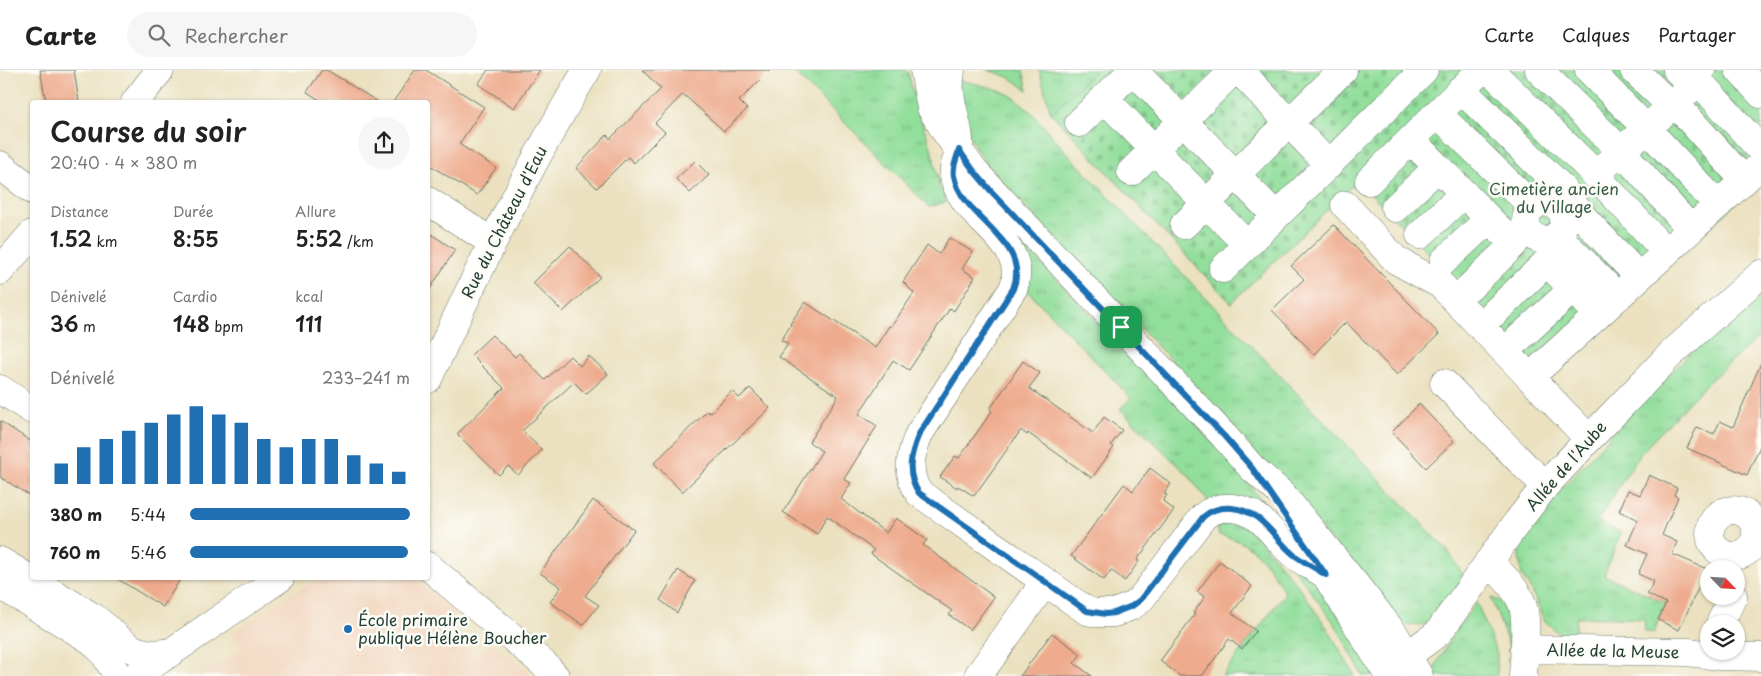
<!DOCTYPE html>
<html lang="fr">
<head>
<meta charset="utf-8">
<style>
  :root { --surface:#fff; --page:#f6f6f6; --text:#222; --muted:#767676; --line:#e0e0e0; --accent:#1f6fb2 }
  body { margin:0; font-family:"Playpen Sans",sans-serif; background:var(--page); color:var(--text); height:100vh; display:flex; flex-direction:column; font-size:19px; white-space:nowrap }
  * { box-sizing:border-box; margin:0 }
  p { font-size:16px; color:var(--muted) }
  .icon { flex:none; width:28px; height:28px; fill:none; stroke:currentColor; stroke-width:2; stroke-linecap:round; stroke-linejoin:round }
  .map { position:relative; flex:1; overflow:hidden }
  .details { position:absolute; left:30px; top:30px; width:400px; height:480px; display:flex; flex-direction:column; background:var(--surface); border-radius:5px; box-shadow:0 1px 4px #0004 }
  .details>* { flex:none }
  .needle { width:32px; rotate:115deg }
  .fabs { position:absolute; left:1700px; top:490px; display:grid; gap:10px }
  .fabs a { display:grid; place-items:center; width:45px; height:45px; border-radius:50%; background:var(--surface); box-shadow:0 1px 4px #0004; font-size:25px }
  .pin { position:absolute; display:grid; place-items:center; width:42px; height:42px; color:#fff; margin:-21px; border-radius:10px; box-shadow:0 2px 8px #0006 }
  .round { display:grid; place-items:center; flex:none; width:52px; height:52px; border-radius:26px; background:var(--page) }
  .head { display:flex; align-items:center; justify-content:space-between; height:85px; padding:0 20px }
  h1 { font-size:28px; font-weight:600; line-height:38px }
  .stats { display:grid; grid-template-columns:repeat(3,1fr); gap:8px; height:85px; padding:5px 20px }
  .stats div { display:grid; align-content:center }
  .stats b { font-size:21px; font-weight:600 }
  .stats small { font-size:14px; font-weight:400 }
  .stats p { font-size:14px }
  .chart { height:140px; padding:10px 20px }
  .chart p { display:flex; justify-content:space-between }
  .chart svg { width:100%; height:90px; margin-top:5px; stroke:var(--accent); stroke-width:6 }
  ul { padding:0 20px; list-style:none; font-size:16px }
  li { display:grid; grid-template-columns:80px 60px 1fr; align-items:center; height:38px }
  li i { height:12px; border-radius:6px; background:var(--accent) }
  header { display:flex; align-items:center; gap:30px; box-sizing:border-box; height:70px; padding:0 25px; background:var(--surface); border-bottom:1px solid var(--line) }
  header strong { font-size:24px }
  nav { display:flex; gap:28px; margin-inline-start:auto; font-size:18px }
  .search { width:350px; height:45px; background:var(--page); display:flex; align-items:center; gap:12px; box-sizing:border-box; padding:0 18px; border-radius:28px; color:var(--muted); font-size:19px }
  .map>svg:first-child { display:block }
  .built { fill:#f2d5bd }
  .grass { fill:url(#grass-tufts); stroke:#588e68 }
  .cemetery { fill:url(#cemetery-stones); stroke:#588e68 }
  .building { fill:#eeab8d }
  .lines { fill:none; stroke-linecap:round; stroke-linejoin:round }
  .minor-casing { stroke:#667665; stroke-width:29 }
  .minor { stroke:#fff; stroke-width:28 }
  .route-casing { stroke:#fff; stroke-width:10 }
  .route { stroke:#1f6fb2; stroke-width:6 }
  .poi-dot { fill:#1f6fb2; stroke:#fdfcf7; stroke-width:2 }
  .labels { text-anchor:middle; stroke-width:5; stroke-linejoin:round; paint-order:stroke }
  .park-label { font-size:16px; fill:#365d49; stroke:#fdfcf7 }
  .street-label { font-size:16px; fill:#1f3d34; stroke:#fdfcf7 }
  .poi-label { font-size:16px; fill:#1f3d34; stroke:#fdfcf7; text-anchor:start }
</style>
</head>
<body>
<header>
<strong>Carte</strong>
<div class="search"><svg class="icon" aria-label="search" viewBox="0 0 24 24"><circle cx="10" cy="10" r="6"/><path d="M15 15l6 6"/></svg>Rechercher</div>
<nav><a>Carte</a><a>Calques</a><a>Partager</a></nav>
</header>
<div class="map">
<svg width="1761" height="606" viewBox="0 0 1761 606">
  <defs>
    <pattern id="grass-tufts" width="24" height="20" patternUnits="userSpaceOnUse" patternTransform="scale(1.25)"><rect width="24" height="20" fill="#92de9b"/><path d="M3 7l-1-3M5 7V3M7 7l1-3M15 17l-1-3M17 17v-4M19 17l1-3" fill="none" stroke="#7dbf86"/></pattern>
    <pattern id="cemetery-stones" width="16" height="16" patternUnits="userSpaceOnUse" patternTransform="scale(1.25)"><rect width="16" height="16" fill="#92de9b"/><path d="M2 7V4a2 2 0 0 1 4 0v3zM10 15v-3a2 2 0 0 1 4 0v3z" fill="#7dbf86"/></pattern>
  </defs>
  <rect width="100%" height="100%" fill="#fdfcf7"/>
  <filter id="ink" filterUnits="userSpaceOnUse"><feTurbulence type="fractalNoise" baseFrequency=".02" numOctaves="2"/><feDisplacementMap in="SourceGraphic" scale="10" xChannelSelector="R" yChannelSelector="G"/><feConvolveMatrix kernelMatrix="1 2 1 2 8 2 1 2 1" color-interpolation-filters="sRGB"/></filter>
  <filter id="wash" filterUnits="userSpaceOnUse"><feTurbulence type="fractalNoise" baseFrequency=".0096" numOctaves="4" result="noise"/><feDisplacementMap in="SourceGraphic" scale="20" xChannelSelector="R" yChannelSelector="G"/><feGaussianBlur stdDeviation="1.12" result="paint"/><feColorMatrix in="noise" values="0 0 0 0 0 0 0 0 0 0 0 0 0 0 0 0 0 1.4 0 .05"/><feComposite in="paint" operator="in"/></filter>
  <g filter="url(#wash)">
    <rect width="100%" height="100%" fill="#ebe1c0"/>
    <path class="built" d="M320 508H411L455 543 459 548V555L451 573 476 585 492 573 533 606H202L241 579 231 564 288 526Z"/>
    <path class="grass" d="M792 0H905L908 2 918 42 931 77 940 118 943 122 946 132 929 137Z
      M988 0H1023L1028 20 1009 7Z
      M1039 0H1096L1051 43Z
      M958 10C973 13 989 16 1004 22 1028 33 1046 60 1063 79L1448 481 1464 507C1455 520 1442 546 1427 553 1419 556 1411 555 1403 554L1232 355 994 103 978 82 967 61Z
      M1023 174 1223 383 1264 433 1260 437 1209 433 1189 406 1120 339 1131 328 1022 215 1019 180Z
      M1761 221V265L1707 313 1640 384 1597 451 1621 463 1604 505 1666 533 1658 550 1655 562H1644L1645 549 1576 547 1575 568 1560 565 1544 550 1532 521 1522 506 1519 487V477L1528 459 1541 442 1625 349 1697 276Z
      M1230 453 1242 455 1257 467 1299 517 1327 558 1355 606H1222L1285 523C1267 493 1255 472 1219 465L1217 457Z
      M1289 492 1310 505 1381 606H1363L1335 554Z
      M1491 528C1519 535 1512 558 1513 581H1511Z
      M1477 533 1497 584V606H1432C1435 592 1466 543 1477 533Z"/>
    <path class="cemetery" d="M1096 0H1761V110L1548 307 1358 110 1231 233 1051 43Z"/>
    <g id="blocks">
      <path class="building" d="M40 0H74L79 32H46Z
        M322 0H327L378 32H323L307 22Z
        M415 0H426L484 37 459 74 496 98 477 125 428 94V32H393Z
        M488 0H540L514 38 478 14Z
        M642 0H770L739 31 747 39 724 61 683 24 655 53 665 62 634 93 628 87 597 118 576 98 607 65 610 69 661 19Z
        M695 91 709 105 690 123 676 109Z
        M1334 155 1439 264 1397 305 1346 252 1314 284 1272 240 1304 209 1291 196Z
        M428 162 455 180 428 222Z
        M949 168 973 182 962 199 975 207 954 241 950 238 909 300 893 290 859 344 877 356 844 409 851 413 841 429 886 463 896 448 927 470 923 475 994 527 970 560 949 545 952 541 871 484 874 480 827 446 817 464 783 442 822 381 809 372 838 326 779 287 788 274 781 270 791 255 790 254 805 232 875 278 889 256 891 257 914 223 903 212 927 175 939 184Z
        M570 176 600 207 563 242 533 213Z
        M492 265 515 287 519 283 545 310 570 286 580 296 589 286 608 304 586 324 574 312 522 361 542 380 518 405 508 396 499 405 457 364 504 318 471 285Z
        M1023 291 1040 303 1029 318 1093 363 1104 347 1122 360 1111 375 1114 377 1092 408 1028 363 1027 365 1021 360 974 426 958 416 957 418 940 407 955 386 959 388 992 341 990 339Z
        M1761 293V374L1747 405 1687 378 1697 357 1714 364 1720 351 1733 357Z
        M750 318 770 338 682 422 654 393 707 341 710 343 732 321 739 328Z
        M1419 334 1454 371 1426 398 1392 362Z
        M0 351 32 372V427L0 407Z
        M1150 398 1171 414 1164 424 1167 425 1163 431 1174 440 1137 490 1139 491 1125 511 1111 500 1104 510 1071 486 1124 414 1133 421Z
        M1649 405 1677 418 1674 425 1678 427 1662 465 1677 472 1672 484 1707 499 1679 560 1658 550 1666 533 1647 524 1654 511 1638 504 1647 484 1627 475 1638 450 1619 441 1628 420 1640 425Z
        M593 430 634 460 585 526 599 535 583 555 550 532 561 517 540 503Z
        M1220 491 1252 516 1232 543 1256 561 1242 579 1229 569 1202 606H1180L1160 591 1195 544 1193 543 1205 527 1197 522Z
        M678 500 695 511 677 543 660 530Z
        M116 508H181L163 537Z
        M1052 563 1081 584 1074 593 1092 606H1020Z"/>
    </g>
  </g>
  <g filter="url(#ink)">
    <use href="#blocks" fill-opacity="0" stroke="#667665" stroke-width="1"/>
    <g class="lines">
      <g class="minor-casing">
        <path id="minor" d="M924 0 931 38 945 61 974 101 1224 366 1252 398 1282 424 1355 514 1395 565 1419 606
          M951 0C950 8 949 16 950 23 952 41 961 63 959 80 958 89 952 97 954 106 955 113 959 121 963 127 981 157 1029 179 1013 219L919 364C910 385 906 404 919 423L1087 541 1096 543H1114L1132 536 1140 530 1203 447C1211 440 1221 437 1232 438 1263 441 1272 466 1293 484 1303 492 1315 498 1326 505
          M1133 0 1276 146
          M1239 0 1329 95
          M1490 0 1586 95 1666 182
          M1539 0 1621 81 1691 159
          M1589 0 1646 58 1718 135
          M1634 0 1665 30 1680 39 1744 110
          M1677 0 1686 9 1705 18 1761 80
          M1739 0 1761 24
          M1461 19 1563 119 1581 145 1639 207
          M1104 28 1247 175
          M135 32 160 0
          M1437 43 1533 137
          M1079 53 1133 0
          M1411 70 1514 174 1469 218
          M1607 94 1686 23 1701 0
          M0 95 32 120
          M1131 102 1234 0
          M1369 111 1475 6
          M428 131 492 172
          M1526 151a19 19 0 1 1 38 0a19 19 0 1 1-38 0Z
          M1345 135 1396 190 1441 215 1589 369
          M1395 138 1438 97
          M1184 155 1343 0
          M1420 165 1464 123
          M1557 165 1618 227
          M1444 191 1489 149
          M1223 199 1424 0
          M0 201 32 164
          M1493 244 1547 192 1598 245 1542 296
          M1598 245 1761 95
          M1517 270 1573 219
          M428 309C477 203 526 99 587 0
          M1444 313 1526 397 1546 415
          M0 319 32 340
          M1710 463a23 23 0 1 1 46 0a23 23 0 1 1-46 0Z
          M0 491 93 547C124 569 128 590 171 582
          M1317 491 1389 606
          M1488 492C1501 503 1514 516 1521 531 1529 547 1524 587 1523 606
          M428 496 546 596 555 606
          M0 515 91 570 103 582 118 606
          M1720 554 1733 526
          M1524 579 1687 582 1720 586 1761 587
          M1386 601 1438 563 1518 451 1546 415 1589 369 1672 283 1761 204
          M136 606 280 508
          M978 606 1045 512"/>
      </g>
      <use href="#minor" class="minor"/>
    </g>
  </g>
  <g class="lines" filter="url(#ink)">
    <g class="route-casing">
      <path id="route" d="M959 80 974 101 991 121 1224 366 1252 398 1326 505C1315 498 1303 492 1293 484 1272 466 1262 441 1232 438 1221 437 1211 440 1203 447L1140 530 1132 536 1114 543 1106 544 1087 541 919 423C906 404 910 385 919 364L1013 219C1032 171 962 149 954 106 952 97 957 88 959 80Z"/>
    </g>
    <use href="#route" class="route"/>
  </g>
  <circle class="poi-dot" cx="348" cy="559" r="5"/>
  <g class="labels">
    <g class="park-label">
      <text x="1554" y="125">Cimetière ancien<tspan x="1554" dy="18">du Village</tspan></text>
    </g>
    <g class="street-label">
      <text transform="translate(504 152) rotate(-63)" y="6">Rue du Château d'Eau</text>
      <text transform="translate(1566 396) rotate(-49)" y="6">Allée de l'Aube</text>
      <text transform="translate(1613 581) rotate(1)" y="6">Allée de la Meuse</text>
    </g>
    <g class="poi-label">
      <text x="358" y="556">École primaire<tspan x="358" dy="18">publique Hélène Boucher</tspan></text>
    </g>
  </g>
</svg>
<div class="fabs">
<a><svg class="needle" viewBox="-14 -14 28 28"><path d="M0-13l5 13h-10z" fill="#e53935"/><path d="M0 13l5-13h-10z" fill="#767676"/></svg></a>
<a><svg class="icon" aria-label="layers" viewBox="0 0 24 24"><path d="M12 4l9 5-9 5-9-5zM3 14l9 5 9-5"/></svg></a>
</div>
<div class="pin" style="left:1121px;top:257px;background:#1e9e55"><svg class="icon" aria-label="arrive" viewBox="0 0 24 24"><path d="M6 21V4h12l-3 4 3 4H6"/></svg></div>
<section class="details">
<div class="head"><div><h1>Course du soir</h1><p>20:40 · 4 × 380 m</p></div><a class="round"><svg class="icon" aria-label="share" viewBox="0 0 24 24"><path d="M12 15V3M7 8l5-5 5 5M5 13v7h14v-7"/></svg></a></div>
<div class="stats">
<div><p>Distance</p><b>1.52<small> km</small></b></div>
<div><p>Durée</p><b>8:55</b></div>
<div><p>Allure</p><b>5:52<small> /km</small></b></div>
</div>
<div class="stats">
<div><p>Dénivelé</p><b>36<small> m</small></b></div>
<div><p>Cardio</p><b>148<small> bpm</small></b></div>
<div><p>kcal</p><b>111</b></div>
</div>
<div class="chart"><p><span>Dénivelé</span>233–241 m</p>
<svg viewBox="0 0 160 44" preserveAspectRatio="none"><path d="M5 44V34M15 44V26M25 44V22M35 44V18M45 44V14M55 44V10M65 44V6M75 44V10M85 44V14M95 44V22M105 44V26M115 44V22M125 44V22M135 44V30M145 44V34M155 44V38"/></svg>
</div>
<ul>
<li><b>380 m</b>5:44<i style="width:100%"></i></li>
<li><b>760 m</b>5:46<i style="width:99%"></i></li>
</ul>
</section>
</div>
</body>
</html>
